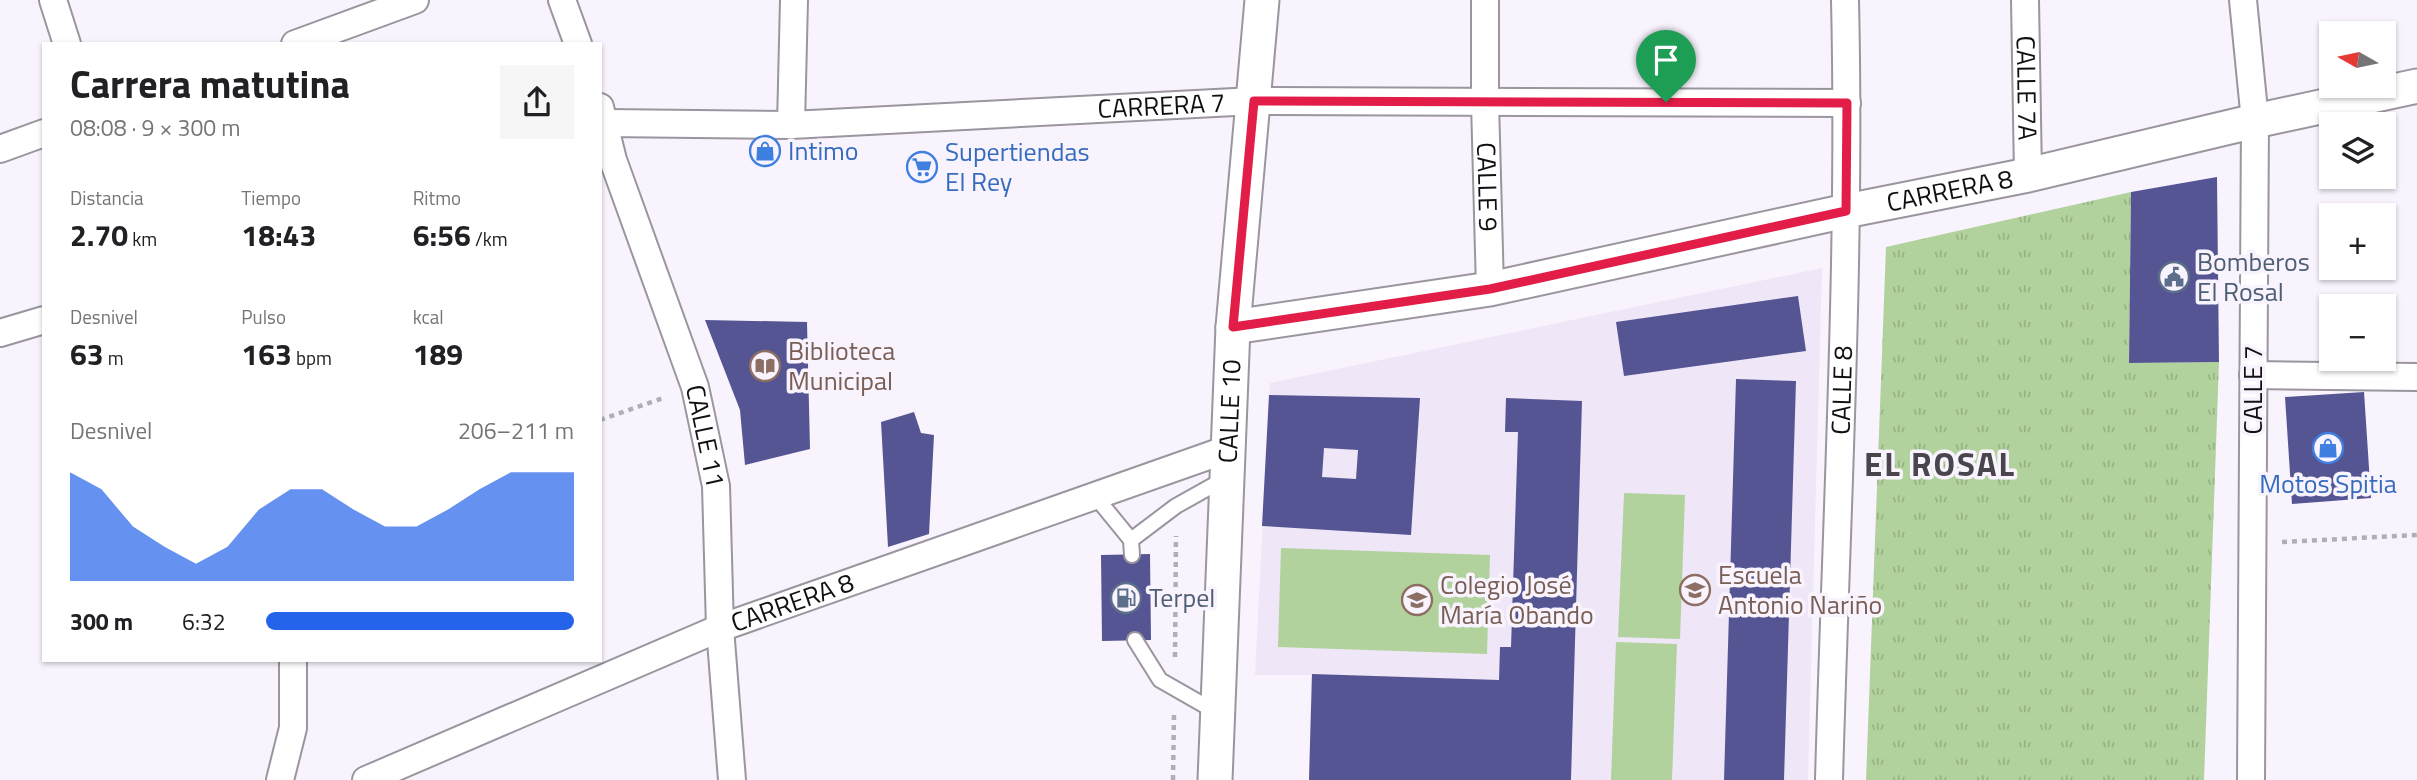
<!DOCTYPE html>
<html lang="es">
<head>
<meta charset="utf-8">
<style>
  :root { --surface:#fff; --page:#f6f6f6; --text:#202124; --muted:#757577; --accent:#2563eb }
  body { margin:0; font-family:"Titillium Web",sans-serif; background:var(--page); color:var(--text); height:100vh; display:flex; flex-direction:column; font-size:26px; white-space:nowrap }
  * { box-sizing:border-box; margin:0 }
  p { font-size:23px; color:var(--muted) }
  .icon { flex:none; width:38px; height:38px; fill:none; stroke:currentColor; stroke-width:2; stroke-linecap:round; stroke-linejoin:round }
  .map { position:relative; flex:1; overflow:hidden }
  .panel { position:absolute; left:42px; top:42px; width:560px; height:620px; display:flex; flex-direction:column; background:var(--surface); border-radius:0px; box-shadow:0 2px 5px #0004 }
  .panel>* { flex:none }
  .needle { width:46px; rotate:279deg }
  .controls { position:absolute; left:2319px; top:21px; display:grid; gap:14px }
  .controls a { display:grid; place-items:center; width:77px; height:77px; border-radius:0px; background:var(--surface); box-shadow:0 2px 5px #0004; font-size:35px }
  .pin { position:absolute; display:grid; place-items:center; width:60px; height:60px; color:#fff; margin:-72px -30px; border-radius:50% 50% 50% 0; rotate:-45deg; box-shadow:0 0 7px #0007 }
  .pin .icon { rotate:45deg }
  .round { display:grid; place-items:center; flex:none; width:74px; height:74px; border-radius:0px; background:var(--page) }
  .head { display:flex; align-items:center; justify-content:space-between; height:119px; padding:0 28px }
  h1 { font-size:38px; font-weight:700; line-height:52px }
  .metrics { display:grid; grid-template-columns:repeat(3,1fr); gap:10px; height:119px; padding:7px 28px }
  .metrics div { display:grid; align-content:center }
  .metrics b { font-size:30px; font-weight:700 }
  .metrics small { font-size:19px; font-weight:400 }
  .metrics p { font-size:19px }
  .chart { height:196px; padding:14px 28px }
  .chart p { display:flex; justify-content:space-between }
  .chart svg { width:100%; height:126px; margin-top:7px; fill:var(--accent); opacity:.7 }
  ul { padding:0 28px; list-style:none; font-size:23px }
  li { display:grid; grid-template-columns:112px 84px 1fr; align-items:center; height:52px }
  li i { height:18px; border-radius:9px; background:var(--accent) }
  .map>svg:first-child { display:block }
  .built { fill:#efe6f7 }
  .grass { fill:url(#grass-tufts) }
  .pitch { fill:#b1d29c }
  .building { fill:#555593; fill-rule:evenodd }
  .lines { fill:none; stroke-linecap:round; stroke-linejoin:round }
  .service-casing { stroke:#9a959e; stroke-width:18 }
  .minor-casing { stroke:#9a959e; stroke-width:30 }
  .tertiary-casing { stroke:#9a959e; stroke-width:37 }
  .path { stroke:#b2aeb6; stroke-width:4.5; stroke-dasharray:5 5; stroke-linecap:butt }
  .service { stroke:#fff; stroke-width:14 }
  .minor { stroke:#fff; stroke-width:26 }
  .tertiary { stroke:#fff; stroke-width:33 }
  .route-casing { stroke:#fff; stroke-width:14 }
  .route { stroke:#e11d48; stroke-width:9 }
  .labels { text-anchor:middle; stroke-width:7; stroke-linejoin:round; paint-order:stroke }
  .street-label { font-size:26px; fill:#110f12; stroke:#f8f3fd }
  .shop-label { font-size:26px; fill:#366cbe; stroke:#f8f3fd; text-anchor:start }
  .service-label { font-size:26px; fill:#4e5e75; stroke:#f8f3fd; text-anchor:start }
  .education-label { font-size:26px; fill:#785e54; stroke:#f8f3fd; text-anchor:start }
  .district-label { font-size:33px; font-weight:bold; letter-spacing:2px; fill:#49454d; stroke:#f8f3fd }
</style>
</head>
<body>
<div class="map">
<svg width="2417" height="780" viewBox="0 0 2417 780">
  <defs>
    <pattern id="grass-tufts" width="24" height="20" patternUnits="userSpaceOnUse" patternTransform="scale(1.75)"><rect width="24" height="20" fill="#b1d29c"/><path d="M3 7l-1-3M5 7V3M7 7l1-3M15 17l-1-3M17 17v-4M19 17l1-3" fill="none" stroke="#97b385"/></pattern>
  </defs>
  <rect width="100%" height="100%" fill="#f8f3fd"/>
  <path class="built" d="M1822 268 1808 780H1309L1311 675H1255L1270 383Z"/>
  <path class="grass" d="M2131 192 2129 363 2219 362 2204 780H1866L1886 247Z"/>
  <path class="pitch" d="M1624 493 1685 495 1680 639 1618 637Z
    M1281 548 1490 555 1487 654 1278 647Z
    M1616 642 1677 644 1672 780H1611Z"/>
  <path class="building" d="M2217 177 2219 362 2129 363 2131 192Z
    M1798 296 1806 351 1624 376 1616 322Z
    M705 320 807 322 810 449 745 465 740 410Z
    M1736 379 1796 381 1784 780H1724Z
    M2364 392 2371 498 2292 504 2285 397Z
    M1269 395 1420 398 1411 535 1262 526ZM1324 448 1358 450 1356 479 1322 477Z
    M1506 398 1582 401 1571 780H1309L1312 674 1499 680 1500 647H1511L1518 432H1505Z
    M914 412 921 433 934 435 929 534 888 547 881 422Z
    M1150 554 1151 640 1102 641 1101 555Z"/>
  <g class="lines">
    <g class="service-casing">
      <path id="service" d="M1095 496 1131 540
        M1132 555 1131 540 1176 506 1226 478
        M1135 640 1160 680 1216 712"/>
    </g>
    <g class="minor-casing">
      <g id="minor">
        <path d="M53 0 67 44"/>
        <path d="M562 0 578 44"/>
        <path id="s1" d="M1485 0V102L1490 289"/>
        <path id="s2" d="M2025 0 2028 175"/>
        <path d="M2243 0 2255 121 2251 780"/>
        <path d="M295 44 415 0"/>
        <path id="s3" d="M600 107 613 160 695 387 716 486 720 628 732 780"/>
        <path id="s4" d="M600 124 606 123 791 125 1254 101 1847 103"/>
        <path d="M791 125 794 0"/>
        <path d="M0 149 44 133"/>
        <path d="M0 333 44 320"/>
        <path d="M2253 375 2417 377"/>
        <path d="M280 780 293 728V660"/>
        <path id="s5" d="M366 780 720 628 1228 449"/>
        <path id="s6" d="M1829 780C1836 520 1851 260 1845 0"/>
      </g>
    </g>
    <g class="tertiary-casing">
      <g id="tertiary">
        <path id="s7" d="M1233 327 1490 289 1846 211 2028 175 2255 121 2417 86"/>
        <path id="s8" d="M1215 780 1233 327 1262 0"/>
      </g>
    </g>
    <path class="path" d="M600 420 666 397
      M2282 542 2417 535
      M1175 657 1176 536
      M1173 780 1174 714"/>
    <use href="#service" class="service"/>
    <use href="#minor" class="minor"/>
    <use href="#tertiary" class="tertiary"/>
  </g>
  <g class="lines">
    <g class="route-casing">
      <path id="route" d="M1254 101 1847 103 1846 211 1490 289 1233 327Z"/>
    </g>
    <use href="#route" class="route"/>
  </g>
  <defs>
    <g id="shop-ring" transform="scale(1.575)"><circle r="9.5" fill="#f8f3fd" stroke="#3f7fe0" stroke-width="1.5"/><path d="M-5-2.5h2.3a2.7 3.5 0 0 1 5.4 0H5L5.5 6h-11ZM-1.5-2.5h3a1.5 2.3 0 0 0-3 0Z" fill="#3f7fe0"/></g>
    <g id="supermarket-ring" transform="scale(1.575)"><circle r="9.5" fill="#f8f3fd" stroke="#3f7fe0" stroke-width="1.5"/><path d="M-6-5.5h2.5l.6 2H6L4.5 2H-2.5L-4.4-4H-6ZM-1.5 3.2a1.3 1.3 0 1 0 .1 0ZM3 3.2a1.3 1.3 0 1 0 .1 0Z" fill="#3f7fe0"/></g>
    <g id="civic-ring" transform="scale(1.575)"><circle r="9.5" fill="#f8f3fd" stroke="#5c6f8a" stroke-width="1.5"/><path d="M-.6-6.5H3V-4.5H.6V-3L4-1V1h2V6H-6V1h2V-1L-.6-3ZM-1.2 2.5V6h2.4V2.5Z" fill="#5c6f8a"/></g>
    <g id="library-ring" transform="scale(1.575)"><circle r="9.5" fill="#f8f3fd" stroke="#8d6e63" stroke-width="1.5"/><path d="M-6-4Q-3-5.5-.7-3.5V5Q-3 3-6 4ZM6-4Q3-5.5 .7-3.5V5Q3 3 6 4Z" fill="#8d6e63"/></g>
    <g id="school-ring" transform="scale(1.575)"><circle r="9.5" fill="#f8f3fd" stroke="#8d6e63" stroke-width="1.5"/><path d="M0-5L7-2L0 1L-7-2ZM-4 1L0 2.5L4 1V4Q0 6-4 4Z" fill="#8d6e63"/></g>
    <g id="fuel-ring" transform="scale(1.575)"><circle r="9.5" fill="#f8f3fd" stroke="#5c6f8a" stroke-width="1.5"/><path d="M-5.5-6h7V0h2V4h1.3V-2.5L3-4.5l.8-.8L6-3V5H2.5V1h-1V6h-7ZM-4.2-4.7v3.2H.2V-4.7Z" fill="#5c6f8a"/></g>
  </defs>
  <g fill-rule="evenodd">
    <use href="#shop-ring" x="765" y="151"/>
    <use href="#supermarket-ring" x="922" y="167"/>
    <use href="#civic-ring" x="2174" y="277"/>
    <use href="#library-ring" x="765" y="366"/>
    <use href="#shop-ring" x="2328" y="448"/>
    <use href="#school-ring" x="1695" y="590"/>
    <use href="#fuel-ring" x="1126" y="598"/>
    <use href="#school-ring" x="1417" y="600"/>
  </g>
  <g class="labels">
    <g class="street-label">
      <text dy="9" stroke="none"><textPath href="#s2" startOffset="88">CALLE 7A</textPath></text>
      <text dy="9" stroke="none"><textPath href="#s4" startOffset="562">CARRERA 7</textPath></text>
      <text dy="9" stroke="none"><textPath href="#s1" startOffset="187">CALLE 9</textPath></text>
      <text dy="9" stroke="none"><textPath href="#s7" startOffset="730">CARRERA 8</textPath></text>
      <text dy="9" stroke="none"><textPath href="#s6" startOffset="390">CALLE 8</textPath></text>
      <text transform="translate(2253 390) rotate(-90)" y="9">CALLE 7</text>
      <text dy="9" stroke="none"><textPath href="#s8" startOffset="369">CALLE 10</textPath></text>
      <text dy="9" stroke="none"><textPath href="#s3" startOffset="346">CALLE 11</textPath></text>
      <text dy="9" stroke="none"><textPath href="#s5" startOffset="462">CARRERA 8</textPath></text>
    </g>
    <g class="shop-label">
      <text x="788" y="160">Intimo</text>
      <text x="945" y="161">Supertiendas<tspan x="945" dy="30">El Rey</tspan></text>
      <text x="2328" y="493" text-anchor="middle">Motos Spitia</text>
    </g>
    <g class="service-label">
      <text x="2197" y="271">Bomberos<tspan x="2197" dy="30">El Rosal</tspan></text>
      <text x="1149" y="607">Terpel</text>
    </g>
    <g class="education-label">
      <text x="788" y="360">Biblioteca<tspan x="788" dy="30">Municipal</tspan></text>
      <text x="1718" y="584">Escuela<tspan x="1718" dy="30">Antonio Nariño</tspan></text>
      <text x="1440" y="594">Colegio José<tspan x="1440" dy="30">María Obando</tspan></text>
    </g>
    <g class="district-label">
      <text x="1940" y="476">EL ROSAL</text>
    </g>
  </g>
</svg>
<div class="controls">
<a><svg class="needle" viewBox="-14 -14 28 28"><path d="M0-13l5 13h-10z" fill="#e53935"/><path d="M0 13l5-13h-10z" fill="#757577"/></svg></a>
<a><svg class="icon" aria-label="layers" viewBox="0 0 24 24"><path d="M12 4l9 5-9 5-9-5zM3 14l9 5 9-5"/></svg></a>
<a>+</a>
<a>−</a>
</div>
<div class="pin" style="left:1666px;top:102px;background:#1e9e55"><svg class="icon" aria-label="arrive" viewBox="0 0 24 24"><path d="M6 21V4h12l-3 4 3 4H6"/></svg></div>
<section class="panel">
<div class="head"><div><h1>Carrera matutina</h1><p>08:08 · 9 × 300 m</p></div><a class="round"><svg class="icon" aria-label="share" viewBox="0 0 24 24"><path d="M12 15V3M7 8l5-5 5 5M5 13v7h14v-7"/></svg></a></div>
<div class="metrics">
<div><p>Distancia</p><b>2.70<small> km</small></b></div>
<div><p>Tiempo</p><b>18:43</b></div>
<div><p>Ritmo</p><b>6:56<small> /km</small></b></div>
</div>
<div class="metrics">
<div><p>Desnivel</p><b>63<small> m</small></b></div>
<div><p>Pulso</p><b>163<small> bpm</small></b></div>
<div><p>kcal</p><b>189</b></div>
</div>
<div class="chart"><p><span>Desnivel</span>206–211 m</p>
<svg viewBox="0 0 160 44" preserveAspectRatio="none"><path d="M0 44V6L10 12L20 25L30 32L40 38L50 32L60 19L70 12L80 12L90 19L100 25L110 25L120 19L130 12L140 6L150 6L160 6V44z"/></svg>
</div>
<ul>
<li><b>300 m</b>6:32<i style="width:100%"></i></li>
</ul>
</section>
</div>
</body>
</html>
